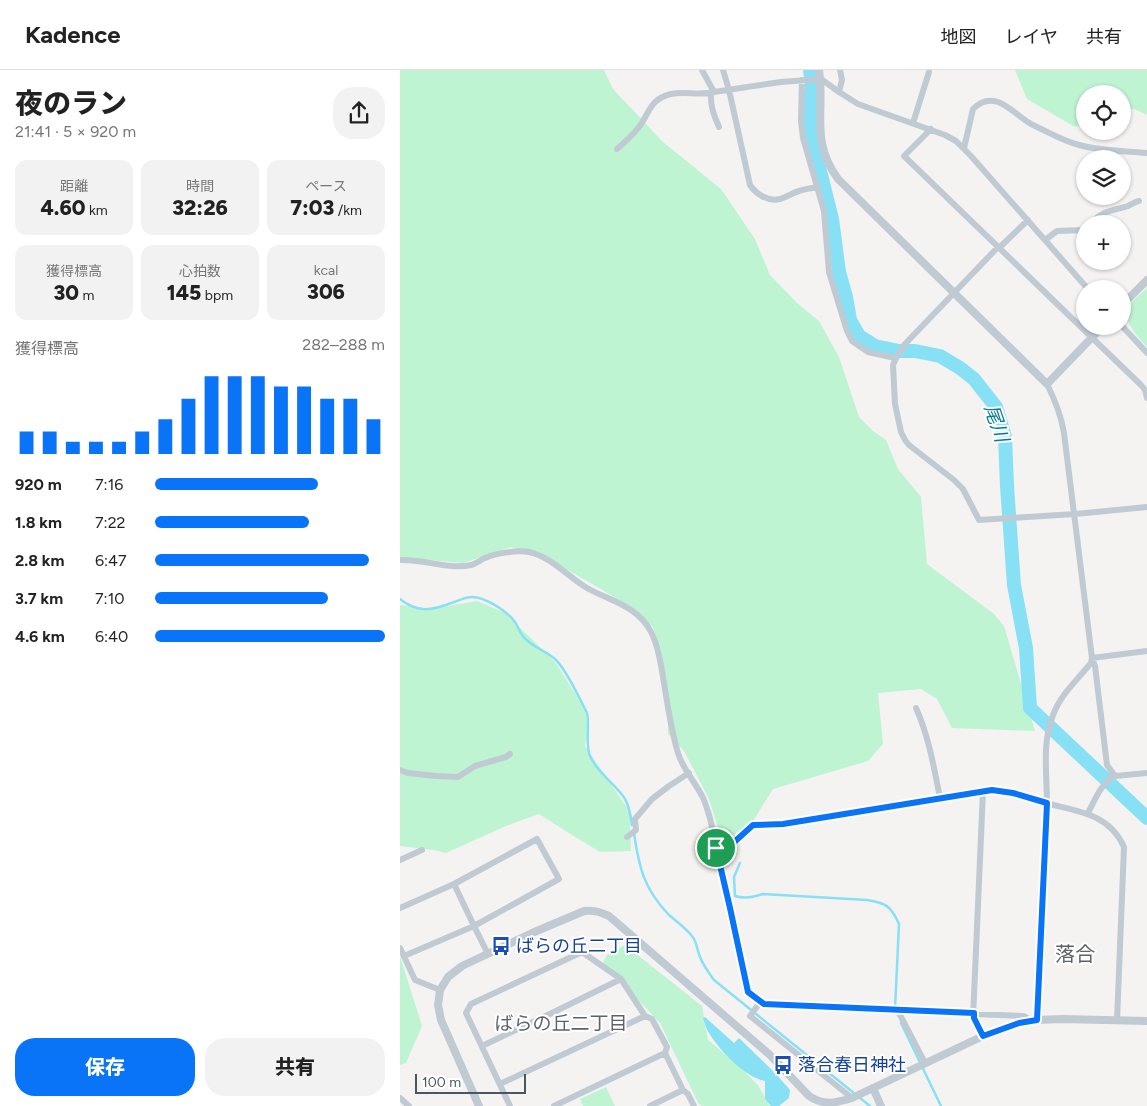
<!DOCTYPE html>
<html lang="ja">
<head>
<meta charset="utf-8">
<style>
  :root { --surface:#fff; --page:#f2f2f2; --text:#222; --muted:#767676; --line:#e0e0e0; --accent:#0974f8 }
  body { margin:0; font-family:Figtree,"Noto Sans JP",sans-serif; background:var(--page); color:var(--text); height:100vh; display:flex; flex-direction:column; font-size:19px; white-space:nowrap }
  * { box-sizing:border-box; margin:0 }
  p { font-size:16px; color:var(--muted) }
  .icon { flex:none; width:28px; height:28px; fill:none; stroke:currentColor; stroke-width:2; stroke-linecap:round; stroke-linejoin:round }
  .map { position:relative; flex:1; overflow:hidden }
  .details { display:flex; flex-direction:column; background:var(--surface); width:400px }
  .details>* { flex:none }
  .controls { position:absolute; left:676px; top:15px; display:grid; gap:10px }
  .controls a { display:grid; place-items:center; width:55px; height:55px; border-radius:50%; background:var(--surface); box-shadow:0 1px 4px #0004; font-size:25px }
  .scale { position:absolute; left:15px; bottom:12px; width:111px; box-sizing:border-box; padding-left:5px; border:2px solid #485662; border-top:0; font-size:14px; line-height:18px; white-space:nowrap; color:#485662; -webkit-text-stroke:4px #fff; paint-order:stroke }
  .pin { position:absolute; display:grid; place-items:center; width:42px; height:42px; color:#fff; margin:-21px; border:2px solid #fff; border-radius:50%; box-shadow:0 1px 5px #0007 }
  .round { display:grid; place-items:center; flex:none; width:52px; height:52px; border-radius:20px; background:var(--page) }
  .summary { display:flex; align-items:center; justify-content:space-between; height:85px; padding:0 15px }
  h1 { font-size:28px; font-weight:800; line-height:38px }
  .stats { display:grid; grid-template-columns:repeat(3,1fr); gap:8px; height:85px; padding:5px 15px }
  .stats div { display:grid; align-content:center; border-radius:12px; background:var(--page); text-align:center }
  .stats b { font-size:21px; font-weight:800 }
  .stats small { font-size:14px; font-weight:400 }
  .stats p { font-size:14px }
  .chart { height:140px; padding:10px 15px }
  .chart p { display:flex; justify-content:space-between }
  .chart svg { width:100%; height:90px; margin-top:5px; stroke:var(--accent); stroke-width:6 }
  .button { display:flex; gap:10px; margin-top:auto; padding:10px 15px }
  .button a { flex:1; height:58px; border-radius:20px; background:var(--accent); color:#fff; font-size:20px; font-weight:800; line-height:58px; text-align:center }
  .button a+a { background:var(--page); color:var(--text) }
  ul { padding:0 15px; list-style:none; font-size:16px }
  li { display:grid; grid-template-columns:80px 60px 1fr; align-items:center; height:38px }
  li i { height:12px; border-radius:6px; background:var(--accent) }
  header { display:flex; align-items:center; gap:30px; box-sizing:border-box; height:70px; padding:0 25px; background:var(--surface); border-bottom:1px solid var(--line) }
  header strong { font-size:24px }
  nav { display:flex; gap:28px; margin-inline-start:auto; font-size:18px }
  main { display:flex; flex:1; min-height:0 }
  .map>svg:first-child { display:block }
  .green { fill:#bff4d3 }
  .water { fill:#88e0f5 }
  .lines { fill:none; stroke-linecap:round; stroke-linejoin:round }
  .stream { stroke:#88e0f5; stroke-width:2.5 }
  .river { stroke:#88e0f5; stroke-width:14 }
  .minor { stroke:#bfcad3; stroke-width:6 }
  .tertiary { stroke:#bfcad3; stroke-width:8 }
  .route-casing { stroke:#fff; stroke-width:10 }
  .route { stroke:#0974f8; stroke-width:6 }
  .labels { text-anchor:middle; stroke-width:4; stroke-linejoin:round; paint-order:stroke }
  .transit-label { font-size:18px; fill:#164399; stroke:#fff; text-anchor:start }
  .water-label { font-size:19px; font-style:italic; fill:#037d9b; stroke:#fff }
  .neighbourhood-label { font-size:19px; fill:#5e6368; stroke:#fff }
  .quarter-label { font-size:20px; fill:#5e6368; stroke:#fff }
</style>
</head>
<body>
<header>
<strong>Kadence</strong>
<nav><a>地図</a><a>レイヤ</a><a>共有</a></nav>
</header>
<main>
<section class="details">
<div class="summary"><div><h1>夜のラン</h1><p>21:41 · 5 × 920 m</p></div><a class="round"><svg class="icon" aria-label="share" viewBox="0 0 24 24"><path d="M12 15V3M7 8l5-5 5 5M5 13v7h14v-7"/></svg></a></div>
<div class="stats">
<div><p>距離</p><b>4.60<small> km</small></b></div>
<div><p>時間</p><b>32:26</b></div>
<div><p>ペース</p><b>7:03<small> /km</small></b></div>
</div>
<div class="stats">
<div><p>獲得標高</p><b>30<small> m</small></b></div>
<div><p>心拍数</p><b>145<small> bpm</small></b></div>
<div><p>kcal</p><b>306</b></div>
</div>
<div class="chart"><p><span>獲得標高</span>282–288 m</p>
<svg viewBox="0 0 160 44" preserveAspectRatio="none"><path d="M5 44V33M15 44V33M25 44V38M35 44V38M45 44V38M55 44V33M65 44V27M75 44V17M85 44V6M95 44V6M105 44V6M115 44V11M125 44V11M135 44V17M145 44V17M155 44V27"/></svg>
</div>
<ul>
<li><b>920 m</b>7:16<i style="width:71%"></i></li>
<li><b>1.8 km</b>7:22<i style="width:67%"></i></li>
<li><b>2.8 km</b>6:47<i style="width:93%"></i></li>
<li><b>3.7 km</b>7:10<i style="width:75%"></i></li>
<li><b>4.6 km</b>6:40<i style="width:100%"></i></li>
</ul>
<div class="button"><a>保存</a><a>共有</a></div>
</section>
<div class="map">
<svg width="747" height="1036" viewBox="0 0 747 1036">
  <rect width="100%" height="100%" fill="#f5f2f2"/>
  <path class="green" d="M0 0H204L213 19 263 72 321 119 355 169 370 205 397 233 419 251 439 287 459 347 473 361 486 370 498 399 521 427 527 494 594 544 604 556 635 661 552 658 537 629 521 619 478 623 483 674 468 691 373 719 338 775 321 767 309 729 284 681 268 664V635L253 557 211 525 147 488 111 477 63 493 27 490 0 491Z
    M615 0H747V45L734 39H723L722 24H685V52L675 57 627 29Z
    M747 218V277C737 266 721 251 730 235 733 229 742 223 747 218Z
    M77 531 105 543 156 593 185 639 188 660 185 676 230 742 231 781 200 782 172 765 139 744 106 756 46 783 33 780 0 776V535L31 539Z
    M225 875 302 936 308 970 338 995 358 1015 369 1035 374 1036H302L298 1033 260 953 203 893 207 885Z
    M0 886 22 956 6 993 0 995Z
    M206 1017 215 1036H183L180 1029Z"/>
  <path class="water" d="M305 947 334 973 339 968 375 1003 390 1020 389 1028 379 1036H371L365 1029V1011C346 1008 319 980 309 963 306 959 305 953 303 948Z"/>
  <g class="lines">
    <path class="stream" d="M0 529C18 544 34 540 54 532 60 530 66 527 72 527 85 527 107 541 115 552 118 556 119 561 122 565 130 577 146 580 156 590 167 601 180 629 187 643 190 656 185 675 190 686 197 703 216 714 225 729 229 736 231 747 232 755
      M234 763C239 798 244 819 269 845 277 852 286 858 292 866 297 872 297 880 300 887 303 895 309 903 314 910L470 1036
      M340 793 334 807 335 826C345 829 353 827 363 824L467 830C486 833 491 836 499 854L495 939
      M501 953 541 1036"/>
    <path class="river" d="M410 0 412 15 410 35V56L415 81 432 149 439 202 446 227 450 250 459 266 475 276 499 281H515L540 286 560 298 574 309 596 337 605 367 607 416 614 515 626 578 630 638 747 748"/>
    <path class="minor" d="M302 0 314 22 381 12 421 9 439 22 458 34 545 65 556 71 571 86 688 219
      M323 0 329 20 350 115C356 124 368 132 380 129 387 127 392 123 399 121 405 119 411 118 418 117
      M402 10 401 51 403 68 424 141 429 202 447 261 452 271 468 282 495 288
      M311 22C310 36 314 45 319 57
      M439 22 442 10 440 0
      M513 53 529 2
      M531 59 504 86 741 315 745 320 747 328
      M564 78 573 39C580 32 589 29 598 32 611 37 621 49 633 55 648 62 663 71 679 75 700 81 725 81 747 83
      M217 79C225 72 233 65 239 57 250 42 250 29 271 24 285 21 300 26 314 22
      M691 154C702 140 713 141 728 136 732 134 735 132 739 131
      M645 170 657 161 685 160
      M598 177 505 274 497 286 493 295 495 334 501 362 505 370 509 375 554 410 563 419 579 450 675 444 747 437
      M599 178 628 150
      M722 256 747 283
      M0 490C24 489 48 500 71 495 76 494 80 490 85 488 96 483 117 480 129 482 152 487 168 507 187 518 210 531 238 536 251 562 259 578 261 596 264 613 268 637 271 660 278 683 283 700 297 714 304 730 306 735 308 742 310 748L348 922 364 934 498 941 525 993
      M516 638C529 667 534 698 540 728
      M0 700 8 703 36 706 58 707 75 696 106 687 110 684
      M715 706 707 695 695 596 692 588 747 581
      M688 743C695 730 701 713 715 706L747 703
      M227 767 236 760 235 749 252 729 269 716 289 703
      M316 778H327L331 775 353 755H383L592 720C611 722 626 727 645 733 676 741 709 743 724 777L717 951
      M0 790 22 780
      M54 814 74 856 88 884
      M0 838 54 814 137 769 159 809 74 856 4 886
      M0 878 15 910 40 920
      M361 931 350 946 452 1028
      M498 941 624 946 632 951
      M637 950C640 878 645 806 647 734 647 706 642 675 652 648 659 626 677 610 691 593L692 588 664 363C661 345 655 330 647 314
      M583 966 573 948 583 721
      M82 976 156 941 221 909
      M100 1014 245 946
      M0 1028 9 1036
      M110 1036 66 943 71 934 182 882 221 909 245 946 252 949 267 977 265 983 283 1020 288 1024 294 1036
      M154 1036 265 983
      M250 1036 283 1020"/>
    <path class="tertiary" d="M419 0C425 42 410 71 438 109L647 314 703 256
      M722 235 747 210
      M473 1018 481 1036
      M79 1036 41 950 38 935 40 920 48 907 62 896 132 863 184 841C194 840 200 842 209 846L370 985 409 1026C424 1036 435 1033 452 1028L583 966 619 953 637 950 662 949 747 951"/>
  </g>
  <g class="lines">
    <g class="route-casing">
      <path id="route" d="M592 720 613 723 647 733 637 950 619 953 583 966 574 948V943L364 934 348 922 330 838 316 778H327L331 775 353 755 383 754Z"/>
    </g>
    <use href="#route" class="route"/>
  </g>
  <defs>
    <g id="bus-bare" transform="scale(1.5)"><path d="M-5-6H5V4H4V6H2V4H-2V6H-4V4H-5ZM-3.5-4V0h7V-4ZM-3.5 1.2v1.5H-2V1.2ZM2 1.2v1.5H3.5V1.2Z" fill="#1a4fb4" stroke="#fff" stroke-width="2.5" paint-order="stroke"/></g>
  </defs>
  <g fill-rule="evenodd">
    <use href="#bus-bare" x="101" y="876"/>
    <use href="#bus-bare" x="383" y="995"/>
  </g>
  <g class="labels">
    <g class="transit-label">
      <text x="116" y="882">ばらの丘二丁目</text>
      <text x="398" y="1001">落合春日神社</text>
    </g>
    <g class="water-label">
      <text transform="translate(597 353) rotate(71)" y="7">尾川</text>
    </g>
    <g class="neighbourhood-label">
      <text x="161" y="960">ばらの丘二丁目</text>
    </g>
    <g class="quarter-label">
      <text x="675" y="891">落合</text>
    </g>
  </g>
</svg>
<div class="controls">
<a><svg class="icon" aria-label="locate" viewBox="0 0 24 24"><circle cx="12" cy="12" r="6"/><path d="M12 2v4M12 18v4M2 12h4M18 12h4"/></svg></a>
<a><svg class="icon" aria-label="layers" viewBox="0 0 24 24"><path d="M12 4l9 5-9 5-9-5zM3 14l9 5 9-5"/></svg></a>
<a>+</a>
<a>−</a>
</div>
<div class="scale">100 m</div>
<div class="pin" style="left:316px;top:778px;background:#1e9e55"><svg class="icon" aria-label="arrive" viewBox="0 0 24 24"><path d="M6 21V4h12l-3 4 3 4H6"/></svg></div>
</div>
</main>
</body>
</html>
